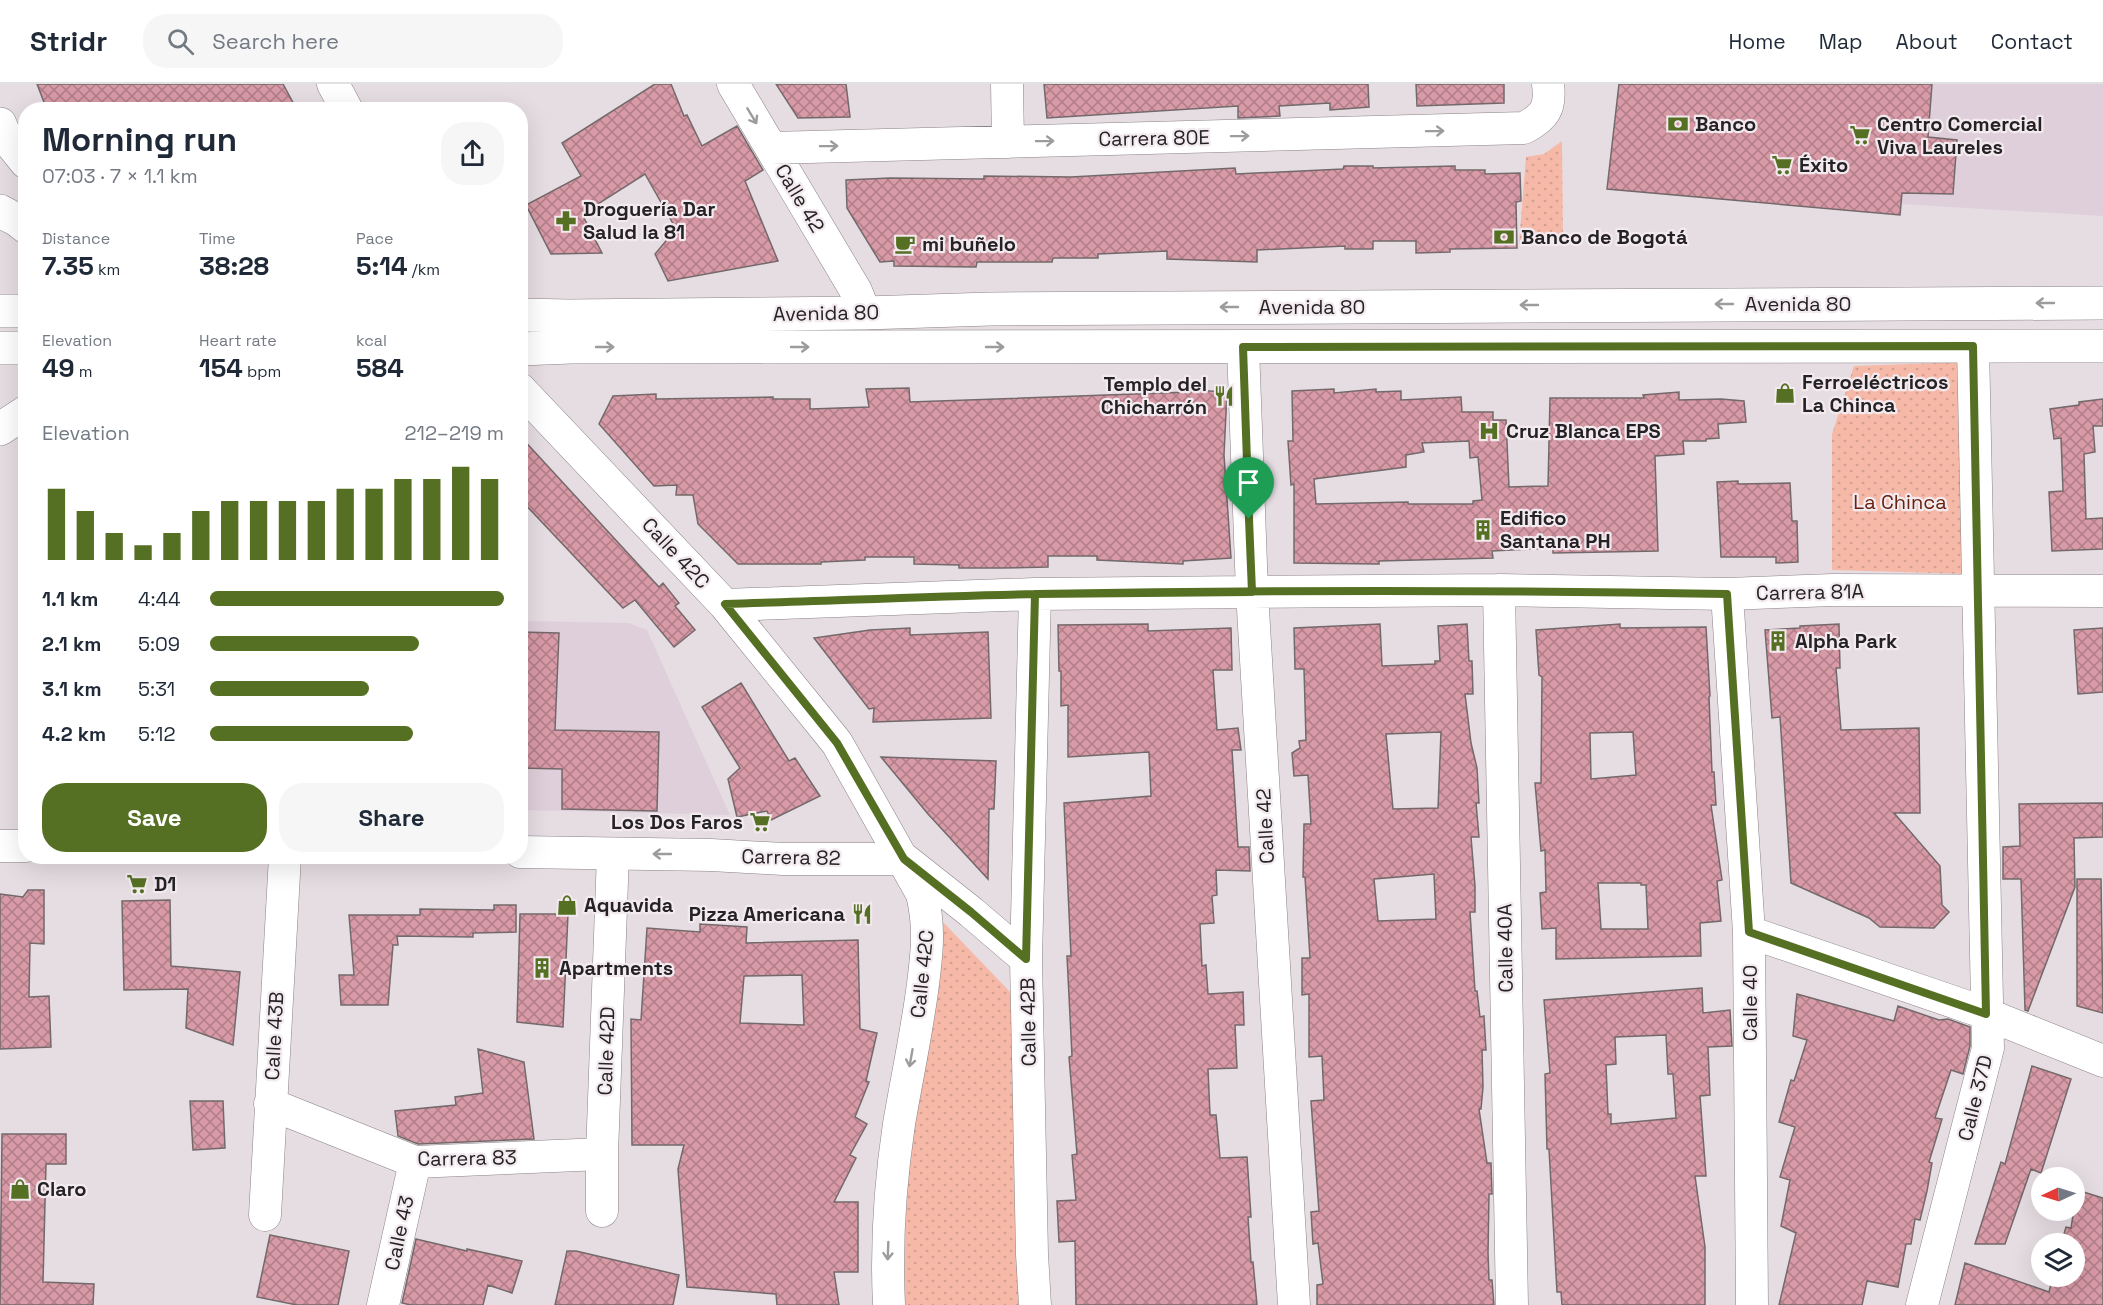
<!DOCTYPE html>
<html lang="en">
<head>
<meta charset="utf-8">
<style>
  :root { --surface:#fff; --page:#f6f6f7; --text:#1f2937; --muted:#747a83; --line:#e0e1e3; --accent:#567023 }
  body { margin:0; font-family:"Space Grotesk",sans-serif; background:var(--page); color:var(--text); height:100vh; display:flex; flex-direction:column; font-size:22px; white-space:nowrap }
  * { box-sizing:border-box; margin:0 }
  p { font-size:20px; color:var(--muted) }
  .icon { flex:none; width:33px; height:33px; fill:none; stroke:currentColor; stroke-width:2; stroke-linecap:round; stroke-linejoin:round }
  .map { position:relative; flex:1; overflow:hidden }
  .panel { position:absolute; left:18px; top:18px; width:510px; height:762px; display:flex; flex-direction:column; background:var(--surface); border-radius:24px; box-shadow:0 6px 24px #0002 }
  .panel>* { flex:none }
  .needle { width:39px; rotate:266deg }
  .controls { position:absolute; left:2031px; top:1083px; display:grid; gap:12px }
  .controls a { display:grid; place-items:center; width:54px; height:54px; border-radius:50%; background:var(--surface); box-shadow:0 6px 24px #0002; font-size:30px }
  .pin { position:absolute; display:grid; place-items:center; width:51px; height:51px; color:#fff; margin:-62px -26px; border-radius:50% 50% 50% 0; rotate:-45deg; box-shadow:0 0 6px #0007 }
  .pin .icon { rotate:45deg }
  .round { display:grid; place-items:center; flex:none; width:63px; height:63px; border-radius:24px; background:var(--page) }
  .overview { display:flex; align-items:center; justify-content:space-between; height:102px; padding:0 24px }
  h1 { font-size:33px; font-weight:800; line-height:45px }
  .metrics { display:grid; grid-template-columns:repeat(3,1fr); gap:9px; height:102px; padding:6px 24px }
  .metrics div { display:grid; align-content:center }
  .metrics b { font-size:26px; font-weight:800 }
  .metrics small { font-size:16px; font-weight:400 }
  .metrics p { font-size:16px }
  .chart { height:168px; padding:12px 24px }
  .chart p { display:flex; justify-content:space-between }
  .chart svg { width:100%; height:108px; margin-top:6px; stroke:var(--accent); stroke-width:6 }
  .primary-button { display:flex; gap:12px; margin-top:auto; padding:12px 24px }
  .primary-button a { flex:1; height:69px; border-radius:24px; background:var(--accent); color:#fff; font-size:24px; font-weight:800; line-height:69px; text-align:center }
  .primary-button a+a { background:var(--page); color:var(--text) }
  ul { padding:0 24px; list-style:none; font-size:20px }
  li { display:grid; grid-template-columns:96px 72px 1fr; align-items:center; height:45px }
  li i { height:15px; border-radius:8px; background:var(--accent) }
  header { display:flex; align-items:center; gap:36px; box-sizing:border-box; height:84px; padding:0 30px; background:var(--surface); border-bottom:2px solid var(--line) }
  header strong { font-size:28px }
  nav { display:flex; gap:33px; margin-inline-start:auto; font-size:21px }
  .search { width:420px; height:54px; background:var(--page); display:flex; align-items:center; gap:15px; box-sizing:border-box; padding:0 21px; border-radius:24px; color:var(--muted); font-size:22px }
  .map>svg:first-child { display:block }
  .built { fill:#dfcfda }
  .green { fill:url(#green-dots) }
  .building { fill:url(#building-cross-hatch); stroke:#73696b; stroke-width:1.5; fill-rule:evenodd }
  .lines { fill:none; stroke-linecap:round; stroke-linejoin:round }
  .minor-casing { stroke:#8a8287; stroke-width:33 }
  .primary-casing { stroke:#8a8287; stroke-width:34 }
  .minor { stroke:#fff; stroke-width:32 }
  .primary { stroke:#fff; stroke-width:33 }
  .oneway { stroke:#9d9c9c }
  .route-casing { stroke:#fff; stroke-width:12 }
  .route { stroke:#567023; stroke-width:8 }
  .labels { text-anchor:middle; stroke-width:4.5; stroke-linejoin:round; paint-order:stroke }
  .poi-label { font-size:20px; font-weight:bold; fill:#252224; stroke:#f3eaf0; text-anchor:start }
  .street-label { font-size:20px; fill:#252224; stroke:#f3eaf0 }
  .park-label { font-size:20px; fill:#67210c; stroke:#f3eaf0 }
</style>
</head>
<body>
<header>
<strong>Stridr</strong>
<div class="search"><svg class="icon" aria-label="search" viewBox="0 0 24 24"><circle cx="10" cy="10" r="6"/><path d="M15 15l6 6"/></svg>Search here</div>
<nav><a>Home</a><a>Map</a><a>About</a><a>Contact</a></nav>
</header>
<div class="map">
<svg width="2103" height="1221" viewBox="0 0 2103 1221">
  <defs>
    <pattern id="green-dots" width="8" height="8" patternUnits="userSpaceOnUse" patternTransform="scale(1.5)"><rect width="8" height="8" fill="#f6b9a8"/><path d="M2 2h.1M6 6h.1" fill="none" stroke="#d39f90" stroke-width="1.8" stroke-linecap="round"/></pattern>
    <pattern id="building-cross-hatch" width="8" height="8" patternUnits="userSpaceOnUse" patternTransform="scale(1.5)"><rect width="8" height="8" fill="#d89aa6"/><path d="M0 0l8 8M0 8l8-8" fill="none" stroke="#af7d87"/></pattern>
  </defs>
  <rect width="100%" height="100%" fill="#e6dde3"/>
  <path class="built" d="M1623 0H2103V132L1612 103Z
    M521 537 629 539 647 546 730 731 521 726Z"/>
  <path class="green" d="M1562 57 1563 160H1519L1526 73 1544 70Z
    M1963 278 1969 490 1832 486V350L1854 282Z
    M943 838 1013 911 1031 1221H904L906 1084Z"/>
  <path class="building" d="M37 0H283L297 26H47Z
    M655 0H671L684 32 687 31 702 62 737 42 763 86 745 97 778 177 668 197 655 170 676 145 645 90 582 130 602 169 551 170 526 121 581 92 562 59Z
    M776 0H846L850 33 798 34Z
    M1044 0H1368L1369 23 1330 26V19L1279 22 1280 32 1238 34V22L1047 34Z
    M1416 0H1504V19L1417 22Z
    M1619 0H1932L1928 53 1957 56 1953 110 1902 109 1900 131 1607 105Z
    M1344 82H1373V84L1455 82V86H1485V90L1520 89 1521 117 1516 118 1517 164 1450 165V168L1416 169V157H1373V165H1345V162L1257 166V178L1167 175V167L1098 170V174H1053L1052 178H977L976 183 894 182V177L880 178 847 124 846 96 890 94 984 95V92L1071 93 1235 84 1236 90 1343 85Z
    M909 304 910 318 1190 308 1191 306 1227 308 1224 371 1231 474 1183 477V480L1097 476V472H1048V483L1002 484H959V481L914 480V473H865V476L821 478V480H738L698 440 693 411H676L677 401 654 402 599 340 613 312 656 310V315L773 313V315H810V325L869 323 866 305Z
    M1334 305V309L1376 305V308L1401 307V316L1461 313 1462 328H1493V336H1506L1509 403 1548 402 1550 314H1644L1643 311 1679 308V316L1721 315 1744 317 1746 338 1718 340 1719 354 1706 355V357H1683L1684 370 1655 372 1658 467 1553 469V464L1492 467 1493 474 1379 477V480L1294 479V400L1291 401 1288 357H1293L1292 307ZM1469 357 1470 374 1478 373 1482 416 1473 417V420H1408V418L1316 420 1314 395 1406 383V371L1424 368 1422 359Z
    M2103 315V342H2093L2095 368 2084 370 2086 435 2103 434V465L2052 467 2049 408 2063 407 2061 354 2054 355 2050 325 2079 321V318Z
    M520 352 659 503 663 499 679 519 675 522 695 546 674 563 635 516 623 524 520 415Z
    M1738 397V400L1790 399 1792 437H1797L1798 478 1776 479V473H1721L1717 398Z
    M1148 540V547L1231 544 1232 586H1213L1217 646 1238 644 1241 666H1232L1238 763H1249L1250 787 1216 786 1217 811 1212 812 1214 839 1200 840 1202 882 1206 881 1208 910 1243 908 1244 941H1235L1237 984 1208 985 1210 1031H1216L1220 1074 1247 1073 1251 1133H1248L1251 1178H1253L1257 1221H1076L1075 1157 1059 1158 1057 1117 1076 1116 1072 1071 1077 1070 1069 973 1072 972 1067 872H1071L1064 719 1151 712 1149 668 1068 673V621L1061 622V587H1059L1058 541Z
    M1380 540 1382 582 1435 580V577H1440L1438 542 1467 540 1469 577H1472L1473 610H1465L1471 659 1477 684 1479 719H1476L1479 753H1471L1475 802V828H1470L1475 907H1477L1480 933 1484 932 1486 966H1482L1483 1003 1481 1025H1479L1487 1079H1491L1492 1110H1489L1488 1169 1489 1196H1492L1494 1221H1317V1201L1323 1200 1318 1159 1313 1160 1311 1128 1319 1127 1311 1017 1324 1016 1322 972 1309 973V910L1302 911V874H1310L1305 793H1303L1304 740H1311L1308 691 1294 692 1292 669 1300 664 1299 657 1306 656 1304 585H1295L1294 544ZM1441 648 1438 724 1393 725 1386 650ZM1434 790 1436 835 1378 837 1374 795Z
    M1620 540V544L1706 543 1710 612 1709 613 1712 688H1714L1716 721H1711L1722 796 1717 797 1721 837 1700 839 1701 872 1556 875V844L1542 845 1540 809 1546 808 1545 766 1541 767 1535 699H1541L1542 593 1539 591 1536 546ZM1633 648 1636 691 1591 695 1590 649ZM1598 799H1641V801H1646L1648 845H1601Z
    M1839 540 1840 584H1836L1841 646 1919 644 1920 729H1894L1940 782 1942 821 1949 828 1934 844 1880 843 1869 834 1791 799 1780 633 1772 634 1765 546 1800 544V542Z
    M910 544V551L988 548 991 634 873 638 874 624 869 625 814 554 870 546Z
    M2103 544V608L2078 610 2074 546Z
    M520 548 559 549 555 646 659 648 657 727 562 725V685L520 684Z
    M741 599 789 677 795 674 820 712 771 736 767 727 737 733 728 695 740 684 702 623Z
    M881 673 996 677 994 725H989L988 795 928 730Z
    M2103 719V753L2074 754 2075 803 2028 927 2025 926 2021 795H2003V763L2020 762 2019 720Z
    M2077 795H2101L2103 929 2077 922Z
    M28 806H44V860L30 859 29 913 49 912 51 963 0 965V810L23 813Z
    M170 816 171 882 240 888 233 961 186 944 188 905 124 906 122 817Z
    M494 821H516V848L473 849V853L397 852 398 861H393L388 921H341L339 891H354L349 831H420V825L494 826Z
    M520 830H568L563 943 517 938Z
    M700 840 747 843 746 859 858 856 860 945 877 949 866 997 869 998 855 1033 867 1040 850 1071 856 1074 834 1118H858V1188H834L839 1221H777L776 1210 687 1203 678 1085 684 1061H632L631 935 641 936 647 844 700 848ZM802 891 804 941 740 939 744 892Z
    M1702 904 1703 929 1730 926 1732 962 1708 963 1710 1011 1700 1012 1706 1092H1695L1705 1163V1221H1562L1561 1208H1557L1549 1065H1547L1545 990 1550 989 1544 916ZM1666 951 1668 990H1673L1676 1034 1611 1040V1030H1608L1606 981 1616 980 1615 953Z
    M1797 910 1894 937 1898 922 1939 936 1948 935 1970 943V962L1963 990 1951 986 1935 1034 1942 1035 1929 1078 1932 1079 1927 1107 1920 1136 1915 1135 1911 1160H1906L1898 1203 1867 1197 1862 1221H1779L1796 1149 1781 1142 1790 1096 1780 1093 1795 1043 1779 1038 1791 996 1794 997 1807 956 1793 952Z
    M478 965 524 978 534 1055 418 1060 398 1052 395 1027 456 1021 455 1013 483 1009Z
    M2032 982 2071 995 2041 1089 2031 1085 2005 1160H1975L2001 1078 2005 1080Z
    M190 1017H223L225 1064 193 1066Z
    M2 1050H66V1080H46L43 1198 94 1200 93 1221H0Z
    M2077 1106 2103 1114V1221H1955L1965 1179 2049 1208 2053 1192H2074V1160H2061L2066 1143 2071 1144Z
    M270 1151 349 1167 338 1221H297L257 1213Z
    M416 1155 467 1167V1165L522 1177 512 1209 488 1201 483 1221H411L402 1219Z
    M567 1167H576L679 1191 673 1221H555Z"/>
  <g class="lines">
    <g class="minor-casing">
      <path id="minor" d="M333 0 347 26
        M733 0 856 207 865 229
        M1007 0 1008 58
        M771 64 1524 44C1545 33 1551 24 1548 0
        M1243 263 1252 508 1294 1221
        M520 305 725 521 837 659 922 810C930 843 927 868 923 900 917 947 907 993 899 1040 890 1100 886 1160 889 1221
        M1499 506 1512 1221
        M1035 510 1026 875 1032 1170 1035 1221
        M1727 510 1749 848 1752 1221
        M725 521 1035 510 1252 508 1499 506 1727 510 1833 506 2103 507
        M0 762H26
        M520 768 711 771 783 775H904L971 828 1026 875
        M1749 848 1974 925 2103 977
        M270 1020 415 1078 602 1070
        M602 1127V1070L613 770
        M265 1131 285 772
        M383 1221 415 1078
        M1922 1221 1988 964 1973 262"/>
    </g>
    <g class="primary-casing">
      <path id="primary" d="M0 40 5 52 26 78
        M0 127 17 136 26 143
        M0 227H26
        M520 231 569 232 865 229 990 225 2103 219
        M0 264H26
        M520 265 571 263 2103 262
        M0 345 26 328"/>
    </g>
    <use href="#minor" class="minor"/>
    <use href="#primary" class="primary"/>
  </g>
  <defs><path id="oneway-shaft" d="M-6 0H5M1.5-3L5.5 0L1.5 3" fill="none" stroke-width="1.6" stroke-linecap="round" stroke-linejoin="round" transform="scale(1.5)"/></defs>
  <g class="oneway">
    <use href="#oneway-shaft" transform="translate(752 32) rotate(59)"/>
    <use href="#oneway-shaft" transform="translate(1435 47) rotate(-1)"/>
    <use href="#oneway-shaft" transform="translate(1240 52) rotate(-1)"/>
    <use href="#oneway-shaft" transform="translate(1045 57) rotate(-1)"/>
    <use href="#oneway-shaft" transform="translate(829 62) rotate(-1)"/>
    <use href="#oneway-shaft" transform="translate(2045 219) rotate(180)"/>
    <use href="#oneway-shaft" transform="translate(1724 220) rotate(180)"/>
    <use href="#oneway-shaft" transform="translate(1529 221) rotate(180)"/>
    <use href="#oneway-shaft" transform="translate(1229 223) rotate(180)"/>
    <use href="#oneway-shaft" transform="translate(605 263)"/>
    <use href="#oneway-shaft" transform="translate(800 263)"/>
    <use href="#oneway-shaft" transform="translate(995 263)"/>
    <use href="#oneway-shaft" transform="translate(662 770) rotate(-180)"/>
    <use href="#oneway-shaft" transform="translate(911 974) rotate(100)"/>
    <use href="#oneway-shaft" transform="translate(888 1167) rotate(92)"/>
  </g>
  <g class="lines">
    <g class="route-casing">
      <path id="route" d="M1249 435 1252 508 1035 510 1026 875 971 828 904 775 837 659 725 520C829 517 933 512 1037 510 1267 506 1497 506 1727 510L1749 848 1986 930 1973 262 1243 263 1249 435"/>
    </g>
    <use href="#route" class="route"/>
  </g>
  <defs>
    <g id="bank-bare" transform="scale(1.62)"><path d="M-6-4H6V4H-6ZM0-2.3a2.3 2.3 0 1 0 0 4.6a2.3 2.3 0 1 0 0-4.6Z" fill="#567023" stroke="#f3eaf0" stroke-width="2.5" paint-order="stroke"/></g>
    <g id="supermarket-bare" transform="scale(1.62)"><path d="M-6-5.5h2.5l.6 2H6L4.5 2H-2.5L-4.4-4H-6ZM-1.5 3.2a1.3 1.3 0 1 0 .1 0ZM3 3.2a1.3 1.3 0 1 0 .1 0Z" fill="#567023" stroke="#f3eaf0" stroke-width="2.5" paint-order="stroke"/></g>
    <g id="pharmacy-bare" transform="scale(1.62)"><path d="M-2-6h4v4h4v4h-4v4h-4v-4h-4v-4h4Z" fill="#567023" stroke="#f3eaf0" stroke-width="2.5" paint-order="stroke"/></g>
    <g id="cafe-bare" transform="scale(1.62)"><path d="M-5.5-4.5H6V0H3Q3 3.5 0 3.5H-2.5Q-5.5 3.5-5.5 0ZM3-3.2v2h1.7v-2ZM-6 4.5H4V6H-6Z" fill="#567023" stroke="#f3eaf0" stroke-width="2.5" paint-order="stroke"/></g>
    <g id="shop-bare" transform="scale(1.62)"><path d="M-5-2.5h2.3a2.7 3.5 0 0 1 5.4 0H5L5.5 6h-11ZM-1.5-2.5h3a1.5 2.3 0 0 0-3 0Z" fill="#567023" stroke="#f3eaf0" stroke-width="2.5" paint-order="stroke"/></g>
    <g id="restaurant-bare" transform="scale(1.62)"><path d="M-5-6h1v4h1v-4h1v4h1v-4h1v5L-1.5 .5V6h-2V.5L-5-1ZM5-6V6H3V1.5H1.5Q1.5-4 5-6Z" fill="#567023" stroke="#f3eaf0" stroke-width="2.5" paint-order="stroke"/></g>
    <g id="hospital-bare" transform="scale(1.62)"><path d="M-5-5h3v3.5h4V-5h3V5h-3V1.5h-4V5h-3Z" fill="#567023" stroke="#f3eaf0" stroke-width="2.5" paint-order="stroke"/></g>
    <g id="building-bare" transform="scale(1.62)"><path d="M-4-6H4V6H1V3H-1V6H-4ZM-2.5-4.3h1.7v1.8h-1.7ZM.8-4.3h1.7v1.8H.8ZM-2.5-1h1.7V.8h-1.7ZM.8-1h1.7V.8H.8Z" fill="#567023" stroke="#f3eaf0" stroke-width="2.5" paint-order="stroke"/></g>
  </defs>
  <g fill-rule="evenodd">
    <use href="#bank-bare" x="1678" y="40"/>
    <use href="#supermarket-bare" x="1860" y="51"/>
    <use href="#supermarket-bare" x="1782" y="81"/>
    <use href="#pharmacy-bare" x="566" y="137"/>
    <use href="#bank-bare" x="1504" y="153"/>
    <use href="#cafe-bare" x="905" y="160"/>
    <use href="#shop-bare" x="1785" y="309"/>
    <use href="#restaurant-bare" x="1224" y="312"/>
    <use href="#hospital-bare" x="1489" y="347"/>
    <use href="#building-bare" x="1483" y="446"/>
    <use href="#building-bare" x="1778" y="557"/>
    <use href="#supermarket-bare" x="760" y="738"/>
    <use href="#supermarket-bare" x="137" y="800"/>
    <use href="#shop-bare" x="567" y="821"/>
    <use href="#restaurant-bare" x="862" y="830"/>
    <use href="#building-bare" x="542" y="884"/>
    <use href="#shop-bare" x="20" y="1105"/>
  </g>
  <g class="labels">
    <g class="poi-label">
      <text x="1695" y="47">Banco</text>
      <text x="1877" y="47">Centro Comercial<tspan x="1877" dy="23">Viva Laureles</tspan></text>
      <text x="1799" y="88">Éxito</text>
      <text x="583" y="132">Droguería Dar<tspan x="583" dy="23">Salud la 81</tspan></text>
      <text x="1521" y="160">Banco de Bogotá</text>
      <text x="922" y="167">mi buñelo</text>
      <text x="1802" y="305">Ferroeléctricos<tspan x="1802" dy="23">La Chinca</tspan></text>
      <text x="1207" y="307" text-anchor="end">Templo del<tspan x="1207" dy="23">Chicharrón</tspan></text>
      <text x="1506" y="354">Cruz Blanca EPS</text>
      <text x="1500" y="441">Edifico<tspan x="1500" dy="23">Santana PH</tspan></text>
      <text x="1795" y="564">Alpha Park</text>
      <text x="743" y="745" text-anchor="end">Los Dos Faros</text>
      <text x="154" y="807">D1</text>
      <text x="584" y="828">Aquavida</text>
      <text x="845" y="837" text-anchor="end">Pizza Americana</text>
      <text x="559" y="891">Apartments</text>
      <text x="37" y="1112">Claro</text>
    </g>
    <g class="street-label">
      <text transform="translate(1154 54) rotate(-1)" y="7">Carrera 80E</text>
      <text transform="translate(800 114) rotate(59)" y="7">Calle 42</text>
      <text x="1798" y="227">Avenida 80</text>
      <text x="1312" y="230">Avenida 80</text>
      <text transform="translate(826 229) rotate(-1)" y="7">Avenida 80</text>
      <text transform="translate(676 469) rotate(47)" y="7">Calle 42C</text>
      <text transform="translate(1810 508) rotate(-1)" y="7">Carrera 81A</text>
      <text transform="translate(1265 742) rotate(-93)" y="7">Calle 42</text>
      <text transform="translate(791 773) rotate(1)" y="7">Carrera 82</text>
      <text transform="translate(1505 864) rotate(-91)" y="7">Calle 40A</text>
      <text transform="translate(922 890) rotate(-84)" y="7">Calle 42C</text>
      <text transform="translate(1750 919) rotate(-90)" y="7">Calle 40</text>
      <text transform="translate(1028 938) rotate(-91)" y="7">Calle 42B</text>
      <text transform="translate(274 952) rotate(-87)" y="7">Calle 43B</text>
      <text transform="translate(606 967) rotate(-88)" y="7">Calle 42D</text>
      <text transform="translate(1975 1014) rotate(-76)" y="7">Calle 37D</text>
      <text transform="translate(467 1074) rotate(-1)" y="7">Carrera 83</text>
      <text transform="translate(399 1149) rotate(-78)" y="7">Calle 43</text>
    </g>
    <g class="park-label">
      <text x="1900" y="425">La Chinca</text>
    </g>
  </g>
</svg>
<div class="controls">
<a><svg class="needle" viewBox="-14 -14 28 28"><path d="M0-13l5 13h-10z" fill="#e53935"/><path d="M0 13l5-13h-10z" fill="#747a83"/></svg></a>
<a><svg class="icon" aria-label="layers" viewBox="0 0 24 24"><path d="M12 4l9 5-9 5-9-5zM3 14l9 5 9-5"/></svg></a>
</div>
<div class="pin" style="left:1249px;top:435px;background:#1e9e55"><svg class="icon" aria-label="arrive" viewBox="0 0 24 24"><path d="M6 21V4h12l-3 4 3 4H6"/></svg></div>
<section class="panel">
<div class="overview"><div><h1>Morning run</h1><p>07:03 · 7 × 1.1 km</p></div><a class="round"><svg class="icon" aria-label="share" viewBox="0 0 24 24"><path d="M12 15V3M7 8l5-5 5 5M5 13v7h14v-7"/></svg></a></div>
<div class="metrics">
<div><p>Distance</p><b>7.35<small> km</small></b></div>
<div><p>Time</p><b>38:28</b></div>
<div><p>Pace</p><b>5:14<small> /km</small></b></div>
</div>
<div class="metrics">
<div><p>Elevation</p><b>49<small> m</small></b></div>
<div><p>Heart rate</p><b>154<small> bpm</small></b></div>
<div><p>kcal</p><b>584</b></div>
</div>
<div class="chart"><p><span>Elevation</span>212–219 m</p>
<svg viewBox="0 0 160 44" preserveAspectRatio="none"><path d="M5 44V15M15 44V24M25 44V33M35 44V38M45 44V33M55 44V24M65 44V20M75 44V20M85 44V20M95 44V20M105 44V15M115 44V15M125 44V11M135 44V11M145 44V6M155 44V11"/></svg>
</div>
<ul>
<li><b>1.1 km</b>4:44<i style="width:100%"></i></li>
<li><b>2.1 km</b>5:09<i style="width:71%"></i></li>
<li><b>3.1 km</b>5:31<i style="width:54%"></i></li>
<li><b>4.2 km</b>5:12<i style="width:69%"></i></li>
</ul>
<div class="primary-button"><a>Save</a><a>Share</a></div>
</section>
</div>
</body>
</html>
